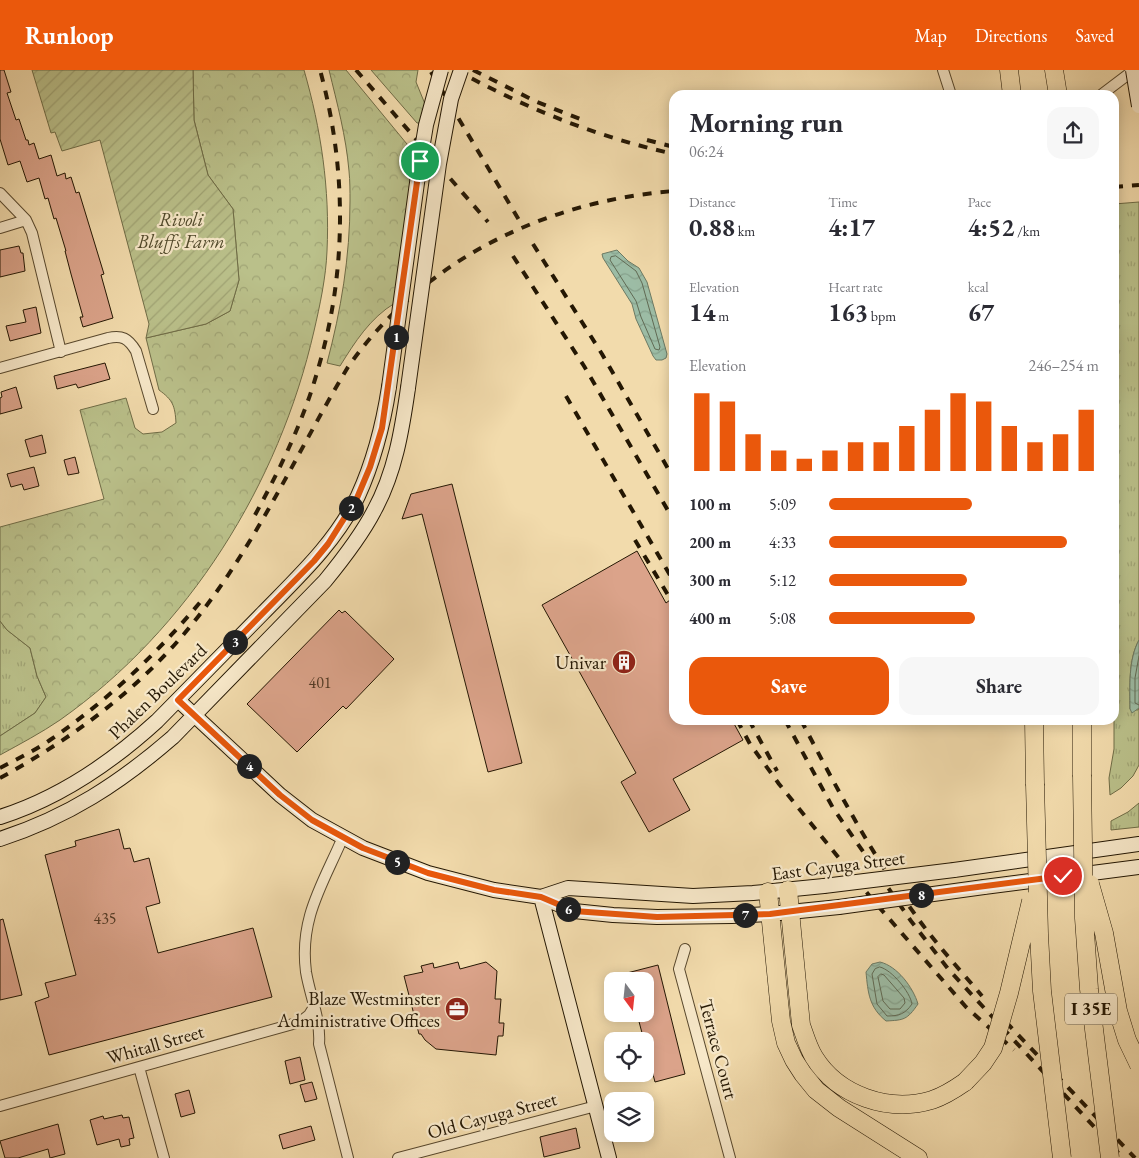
<!DOCTYPE html>
<html lang="en">
<head>
<meta charset="utf-8">
<style>
  :root { --surface:#fff; --page:#f7f7f7; --text:#2b2b33; --muted:#7c7c81; --accent:#ea580c }
  body { margin:0; font-family:"EB Garamond",serif; background:var(--page); color:var(--text); height:100vh; display:flex; flex-direction:column; font-size:19px; white-space:nowrap }
  * { box-sizing:border-box; margin:0 }
  p { font-size:16px; color:var(--muted) }
  .icon { flex:none; width:28px; height:28px; fill:none; stroke:currentColor; stroke-width:2; stroke-linecap:round; stroke-linejoin:round }
  .map { position:relative; flex:1; overflow:hidden }
  .sheet { position:absolute; left:669px; top:20px; width:450px; height:635px; display:flex; flex-direction:column; background:var(--surface); border-radius:15px; box-shadow:0 2px 12px #0003 }
  .sheet>* { flex:none }
  .needle { width:32px; rotate:165deg }
  .buttons { position:absolute; left:604px; top:902px; display:grid; gap:10px }
  .buttons a { display:grid; place-items:center; width:50px; height:50px; border-radius:10px; background:var(--surface); box-shadow:0 2px 12px #0003; font-size:25px }
  .pin { position:absolute; display:grid; place-items:center; width:42px; height:42px; color:#fff; margin:-21px; border:2px solid #fff; border-radius:50%; box-shadow:0 1px 5px #0007 }
  .km { position:absolute; width:25px; height:25px; margin:-12px; border-radius:50%; background:#222; color:#fff; font-size:14px; line-height:25px; text-align:center }
  .round { display:grid; place-items:center; flex:none; width:52px; height:52px; border-radius:15px; background:var(--page) }
  .summary { display:flex; align-items:center; justify-content:space-between; height:85px; padding:0 20px }
  h1 { font-size:28px; font-weight:700; line-height:38px }
  .figures { display:grid; grid-template-columns:repeat(3,1fr); gap:8px; height:85px; padding:5px 20px }
  .figures div { display:grid; align-content:center }
  .figures b { font-size:25px; font-weight:700 }
  .figures small { font-size:14px; font-weight:400 }
  .figures p { font-size:14px }
  .chart { height:140px; padding:10px 20px }
  .chart p { display:flex; justify-content:space-between }
  .chart svg { width:100%; height:90px; margin-top:5px; stroke:var(--accent); stroke-width:6 }
  .cta { display:flex; gap:10px; margin-top:auto; padding:10px 20px }
  .cta a { flex:1; height:58px; border-radius:15px; background:var(--accent); color:#fff; font-size:20px; font-weight:700; line-height:58px; text-align:center }
  .cta a+a { background:var(--page); color:var(--text) }
  ul { padding:0 20px; list-style:none; font-size:16px }
  li { display:grid; grid-template-columns:80px 60px 1fr; align-items:center; height:38px }
  li i { height:12px; border-radius:6px; background:var(--accent) }
  header { display:flex; align-items:center; gap:30px; box-sizing:border-box; height:70px; padding:0 25px; background:var(--accent); color:#fff }
  header strong { font-size:24px }
  nav { display:flex; gap:28px; margin-inline-start:auto; font-size:18px }
  .map>svg:first-child { display:block }
  .grass { fill:url(#grass-tufts); stroke:#6f6c46 }
  .forest { fill:url(#forest-crowns); stroke:#6f6c46 }
  .garden { fill:url(#garden-furrows); stroke:#6f6c46 }
  .water { fill:url(#water-waves); stroke:#6c7a64 }
  .lines { fill:none; stroke-linecap:round; stroke-linejoin:round }
  .shore { stroke:#606a54; stroke-width:1 }
  .building { fill:#dba38a; stroke:#241703 }
  .street-casing { stroke:#58482d; stroke-width:12 }
  .secondary-casing { stroke:#241703; stroke-width:16 }
  .highway-casing { stroke:#241703; stroke-width:19 }
  .street { stroke:#f7e8c9; stroke-width:10 }
  .secondary { stroke:#f7e8c9; stroke-width:14 }
  .highway { stroke:#f2dbac; stroke-width:18 }
  .rail { stroke:#241703; stroke-width:4; stroke-dasharray:9 9; stroke-linecap:butt }
  .secondary-bridge-casing { stroke:#241703; stroke-width:16; stroke-linecap:butt }
  .highway-bridge-casing { stroke:#241703; stroke-width:19; stroke-linecap:butt }
  .secondary-bridge { stroke:#f7e8c9; stroke-width:14 }
  .highway-bridge { stroke:#f2dbac; stroke-width:18 }
  .route-casing { stroke:#fff; stroke-width:10 }
  .route { stroke:#ea580c; stroke-width:6 }
  .labels { text-anchor:middle; stroke-width:4.5; stroke-linejoin:round; paint-order:stroke }
  .number-label { font-size:16px; fill:#523a25 }
  .shield { fill:#f7e8c9; stroke:#63563e; stroke-width:1 }
  .shield-label { font-size:18px; font-weight:bold; fill:#241703 }
  .park-label { font-size:19px; font-style:italic; fill:#514a2c; stroke:#f7e8c9 }
  .poi-label { font-size:19px; fill:#241703; stroke:#f7e8c9; text-anchor:end }
  .street-label { font-size:19px; fill:#241703; stroke:#f7e8c9 }
</style>
</head>
<body>
<header>
<strong>Runloop</strong>
<nav><a>Map</a><a>Directions</a><a>Saved</a></nav>
</header>
<div class="map">
<svg width="1139" height="1088" viewBox="0 0 1139 1088">
  <defs>
    <pattern id="grass-tufts" width="24" height="20" patternUnits="userSpaceOnUse" patternTransform="scale(1.25)"><rect width="24" height="20" fill="#bac08a"/><path d="M3 7l-1-3M5 7V3M7 7l1-3M15 17l-1-3M17 17v-4M19 17l1-3" fill="none" stroke="#a0a475"/></pattern>
    <pattern id="forest-crowns" width="20" height="18" patternUnits="userSpaceOnUse" patternTransform="scale(1.25)"><rect width="20" height="18" fill="#bac08a"/><path d="M2 6a3 3 0 1 1 6 0M12 15a3 3 0 1 1 6 0" fill="none" stroke="#a0a475"/></pattern>
    <pattern id="garden-furrows" width="10" height="10" patternUnits="userSpaceOnUse" patternTransform="scale(1.25)"><rect width="10" height="10" fill="#bac08a"/><path d="M-1 1l2-2M0 10L10 0M9 11l2-2" fill="none" stroke="#a0a475"/></pattern>
    <pattern id="water-waves" width="16" height="10" patternUnits="userSpaceOnUse" patternTransform="scale(1.25)"><rect width="16" height="10" fill="#9cbca5"/><path d="M0 5q4-4 8 0t8 0" fill="none" stroke="#86a18c"/></pattern>
  </defs>
  <rect width="100%" height="100%" fill="#f2dbac"/>
  <filter id="stains"><feTurbulence type="fractalNoise" baseFrequency=".004" numOctaves="4"/><feColorMatrix values="0 0 0 0 .2 0 0 0 0 .09 0 0 0 0 .02 0 0 0 .5 -.17"/></filter>
  <radialGradient id="worn" r=".72"><stop offset=".6" stop-color="#630" stop-opacity="0"/><stop offset="1" stop-color="#630" stop-opacity=".3"/></radialGradient>
  <path class="grass" d="M1139 132V570C1128 590 1130 617 1130 639L1138 640 1139 638V695L1133 706 1121 718 1110 725 1109 708 1114 679V134Z
    M0 551 7 560 30 578 37 606 46 627 35 643 0 666Z
    M1139 733V757L1111 760V751L1128 742Z"/>
  <path class="forest" d="M193 0H304C321 59 330 119 327 181 326 207 320 235 314 261 279 414 189 559 60 650 41 663 20 674 0 685V666L35 643 46 627 37 606 30 578 7 560 0 551V457L104 429 80 340 126 328 135 358 143 364 162 362 176 353C175 336 173 330 159 320L146 268 206 254 230 241 239 210 233 139 208 105 194 50Z
    M329 0H346L416 85 395 233C370 248 355 272 340 296L327 293C341 240 350 187 350 131 350 121 350 111 349 101 346 66 337 33 329 0Z
    M371 0H418L416 12 425 34 422 53H417Z"/>
  <path class="garden" d="M32 0H193L194 50 208 105 233 139 239 210 230 241 206 254 146 268 149 254 100 70 62 81 55 62 51 63Z"/>
  <path class="water" d="M617 180 628 191 639 198 647 212 667 284 666 288 662 290H656L653 286 636 249 632 234 603 188 602 184Z
    M1139 570V638L1132 643 1130 639C1130 617 1128 590 1139 570Z
    M880 892C897 896 913 917 918 934 907 950 904 950 886 951 869 937 868 923 866 902L872 894Z"/>
  <g class="lines">
    <path class="shore" d="M616 186 636 201 642 213 660 277 659 280 655 279 641 247 636 231 610 190 611 187Z
      M1139 586 1135 608V633L1139 635
      M880 897C892 900 910 922 912 934 905 944 899 946 887 946L877 934 872 904 875 899Z
      M881 904 884 905 904 928 905 933 900 939H890L883 931 878 907Z"/>
  </g>
  <path class="building" d="M0 0H4L11 22 7 23 16 50 19 49 26 70H28L29 75 34 73 39 89 51 85 57 106 65 103 66 109 71 107 76 123 79 122 104 204 101 205 113 248 83 257 80 247H83L71 204 65 181H66L56 148 54 149 48 128 45 129 39 108 27 112 20 91 8 95 0 69Z
    M19 176 21 183H23L25 201 0 207V180Z
    M36 237 41 263 10 271 6 256 26 252 23 240Z
    M105 293 110 309 78 318 76 314 57 319 54 306Z
    M16 317 22 338 0 344V328L2 327 1 322Z
    M42 365 46 383 30 387 25 370Z
    M75 387 79 403 68 405 64 390Z
    M34 397 39 416 24 420 22 414 11 417 7 404Z
    M452 414 522 693 488 702 422 444 402 449 411 424Z
    M637 481 666 533 674 527V650H732L743 670 673 709 690 740 649 762 621 712 636 703 542 535Z
    M339 540 342 543 345 541 394 589 346 639 343 636 297 682 247 634Z
    M119 759 124 779 130 778 134 792 149 788 160 833 146 837 158 883 253 858 272 927 49 985 35 932 49 927 45 913 76 905 45 785 76 776 75 771Z
    M3 849 22 925 0 930V850Z
    M458 892 460 899 486 892 497 901 495 929H501L499 953H504L503 966H498L496 985 436 979 425 970 421 964H419L404 906 423 902 421 896 433 893 434 898Z
    M658 895 685 1004 655 1012 637 944H645V911H629L627 903Z
    M300 987 305 1010 290 1014 285 991Z
    M312 1012 317 1029 305 1032 300 1015Z
    M189 1020 195 1043 181 1047 175 1024Z
    M122 1045 123 1048 129 1047 134 1068 129 1069 130 1075 121 1077 119 1069 97 1075 90 1050 103 1046 104 1049Z
    M58 1054 65 1084 50 1088 48 1079 18 1088H5L0 1071Z
    M311 1056 315 1070 283 1079 279 1065Z
    M576 1058 580 1078 544 1087 540 1067Z"/>
  <g class="lines">
    <g class="street-casing">
      <path id="street" d="M943 0 951 25
        M1101 25 1134 0
        M0 123 26 150 32 163 61 282
        M0 158 26 150
        M0 298 108 268C122 265 128 268 136 281L153 339
        M343 767C323 814 299 848 306 902 310 926 321 950 319 974L348 1088
        M685 879 679 899 730 1088
        M139 997 164 1088
        M0 1036 300 952 309 945 314 937
        M398 1088 596 1036"/>
    </g>
    <g class="secondary-casing">
      <path id="secondary" d="M178 630 280 725 312 750 363 778 428 803 494 820 541 827 574 841 613 845 657 847 732 846 770 844 839 837
        M0 747C60 728 111 693 157 651 192 615 228 579 263 543 298 507 336 472 358 426 374 391 383 356 389 317
        M0 769C68 747 120 713 173 667L325 511C343 489 361 466 374 441 395 403 402 360 408 318
        M954 800 1139 774
        M984 817 1139 797
        M541 827 568 818 693 826 753 823 824 816
        M541 827 609 1088"/>
    </g>
    <g class="highway-casing">
      <path id="highway" d="M1009 0 1012 25
        M1054 0 1058 25
        M1034 650 1035 714
        M1082 705V650
        M788 820 801 955C805 966 808 977 814 987 838 1026 889 1043 932 1030 944 1026 955 1019 965 1012
        M768 822 781 951 786 973 794 990 803 1004 816 1020 839 1038 918 1088"/>
    </g>
    <use href="#street" class="street"/>
    <use href="#secondary" class="secondary"/>
    <use href="#highway" class="highway"/>
    <path class="rail" d="M356 0 488 152
      M456 0C525 38 597 67 674 84
      M473 0 537 32 585 51
      M431 2 519 150
      M647 70 674 77
      M1114 117 1139 115
      M533 174 602 284 674 409
      M513 186 584 296 674 451
      M566 326 674 512
      M255 445C280 399 304 350 318 299 347 202 347 98 320 0
      M635 470 674 535
      M737 650 750 674 779 714 872 829 966 937 1014 980
      M749 650 777 701
      M785 650 833 738 911 851 949 900 1123 1088
      M801 650C837 719 873 787 919 850 938 876 961 901 982 926
      M0 698C17 689 34 681 50 670 107 631 158 583 202 530
      M0 708C73 668 141 618 193 553 256 475 297 382 348 297 423 190 545 131 674 121
      M1006 952 1135 1088"/>
    <g class="secondary-bridge-casing">
      <path id="secondary-bridge" d="M1133 0 1139 36
        M389 317 420 91 426 55 441 0
        M408 318 439 94 451 29 461 0
        M824 816 954 800
        M839 837 984 817"/>
    </g>
    <g class="highway-bridge-casing">
      <path id="highway-bridge" d="M1082 705 1084 848 1089 919 1110 1088
        M1035 714 1039 864 1042 921 1062 1088
        M1090 814 1104 863 1118 941 1127 970 1139 995
        M965 1012 983 993 993 978 1009 923 1031 831"/>
    </g>
    <use href="#secondary-bridge" class="secondary-bridge"/>
    <use href="#highway-bridge" class="highway-bridge"/>
  </g>
  <g class="lines">
    <g class="route-casing">
      <path id="route" d="M420 91 382 358 370 397 357 428 328 474 314 491 178 630 280 725 312 750 363 778 428 803 494 820 541 827 574 841 657 847 770 844 1063 806"/>
    </g>
    <use href="#route" class="route"/>
  </g>
  <defs>
    <g id="building-disc" transform="scale(1.25)"><circle r="9.5" fill="#8f2418" stroke="#f7e8c9"/><path d="M-4-6H4V6H1V3H-1V6H-4ZM-2.5-4.3h1.7v1.8h-1.7ZM.8-4.3h1.7v1.8H.8ZM-2.5-1h1.7V.8h-1.7ZM.8-1h1.7V.8H.8Z" fill="#fff"/></g>
    <g id="office-disc" transform="scale(1.25)"><circle r="9.5" fill="#8f2418" stroke="#f7e8c9"/><path d="M-6-3h4V-5.5h4V-3h4V5H-6ZM-1-4.5V-3h2v-1.5ZM-6 0V1H6V0Z" fill="#fff"/></g>
  </defs>
  <g fill-rule="evenodd">
    <use href="#building-disc" x="624" y="592"/>
    <use href="#office-disc" x="457" y="939"/>
  </g>
  <g class="labels">
    <g class="number-label">
      <text x="320" y="618">401</text>
      <text x="105" y="854">435</text>
    </g>
    <rect class="shield" x="1065" y="923.5" width="52" height="31" rx="4"/>
    <g class="shield-label">
      <text x="1091" y="945">I 35E</text>
    </g>
    <g class="park-label">
      <text x="181" y="156">Rivoli<tspan x="181" dy="22">Bluffs Farm</tspan></text>
    </g>
    <g class="poi-label">
      <text x="606" y="599">Univar</text>
      <text x="440" y="935">Blaze Westminster<tspan x="440" dy="22">Administrative Offices</tspan></text>
    </g>
    <g class="street-label">
      <text transform="translate(157 621) rotate(-44)" y="7">Phalen Boulevard</text>
      <text transform="translate(838 795) rotate(-7)" y="7">East Cayuga Street</text>
      <text transform="translate(155 974) rotate(-16)" y="7">Whitall Street</text>
      <text transform="translate(719 979) rotate(75)" y="7">Terrace Court</text>
      <text transform="translate(492 1045) rotate(-15)" y="7">Old Cayuga Street</text>
    </g>
  </g>
  <rect width="100%" height="100%" filter="url(#stains)"/>
  <rect width="100%" height="100%" fill="url(#worn)"/>
</svg>
<div class="buttons">
<a><svg class="needle" viewBox="-14 -14 28 28"><path d="M0-13l5 13h-10z" fill="#e53935"/><path d="M0 13l5-13h-10z" fill="#7c7c81"/></svg></a>
<a><svg class="icon" aria-label="locate" viewBox="0 0 24 24"><circle cx="12" cy="12" r="6"/><path d="M12 2v4M12 18v4M2 12h4M18 12h4"/></svg></a>
<a><svg class="icon" aria-label="layers" viewBox="0 0 24 24"><path d="M12 4l9 5-9 5-9-5zM3 14l9 5 9-5"/></svg></a>
</div>
<div class="pin" style="left:420px;top:91px;background:#1e9e55"><svg class="icon" aria-label="arrive" viewBox="0 0 24 24"><path d="M6 21V4h12l-3 4 3 4H6"/></svg></div>
<div class="pin" style="left:1063px;top:806px;background:#d93025"><svg class="icon" aria-label="check" viewBox="0 0 24 24"><path d="M5 12l5 5 9-10"/></svg></div>
<b class="km" style="left:396px;top:267px">1</b>
<b class="km" style="left:351px;top:438px">2</b>
<b class="km" style="left:235px;top:572px">3</b>
<b class="km" style="left:249px;top:696px">4</b>
<b class="km" style="left:397px;top:792px">5</b>
<b class="km" style="left:568px;top:839px">6</b>
<b class="km" style="left:745px;top:845px">7</b>
<b class="km" style="left:921px;top:825px">8</b>
<section class="sheet">
<div class="summary"><div><h1>Morning run</h1><p>06:24</p></div><a class="round"><svg class="icon" aria-label="share" viewBox="0 0 24 24"><path d="M12 15V3M7 8l5-5 5 5M5 13v7h14v-7"/></svg></a></div>
<div class="figures">
<div><p>Distance</p><b>0.88<small> km</small></b></div>
<div><p>Time</p><b>4:17</b></div>
<div><p>Pace</p><b>4:52<small> /km</small></b></div>
</div>
<div class="figures">
<div><p>Elevation</p><b>14<small> m</small></b></div>
<div><p>Heart rate</p><b>163<small> bpm</small></b></div>
<div><p>kcal</p><b>67</b></div>
</div>
<div class="chart"><p><span>Elevation</span>246–254 m</p>
<svg viewBox="0 0 160 44" preserveAspectRatio="none"><path d="M5 44V6M15 44V10M25 44V26M35 44V34M45 44V38M55 44V34M65 44V30M75 44V30M85 44V22M95 44V14M105 44V6M115 44V10M125 44V22M135 44V30M145 44V26M155 44V14"/></svg>
</div>
<ul>
<li><b>100 m</b>5:09<i style="width:53%"></i></li>
<li><b>200 m</b>4:33<i style="width:88%"></i></li>
<li><b>300 m</b>5:12<i style="width:51%"></i></li>
<li><b>400 m</b>5:08<i style="width:54%"></i></li>
</ul>
<div class="cta"><a>Save</a><a>Share</a></div>
</section>
</div>
</body>
</html>
